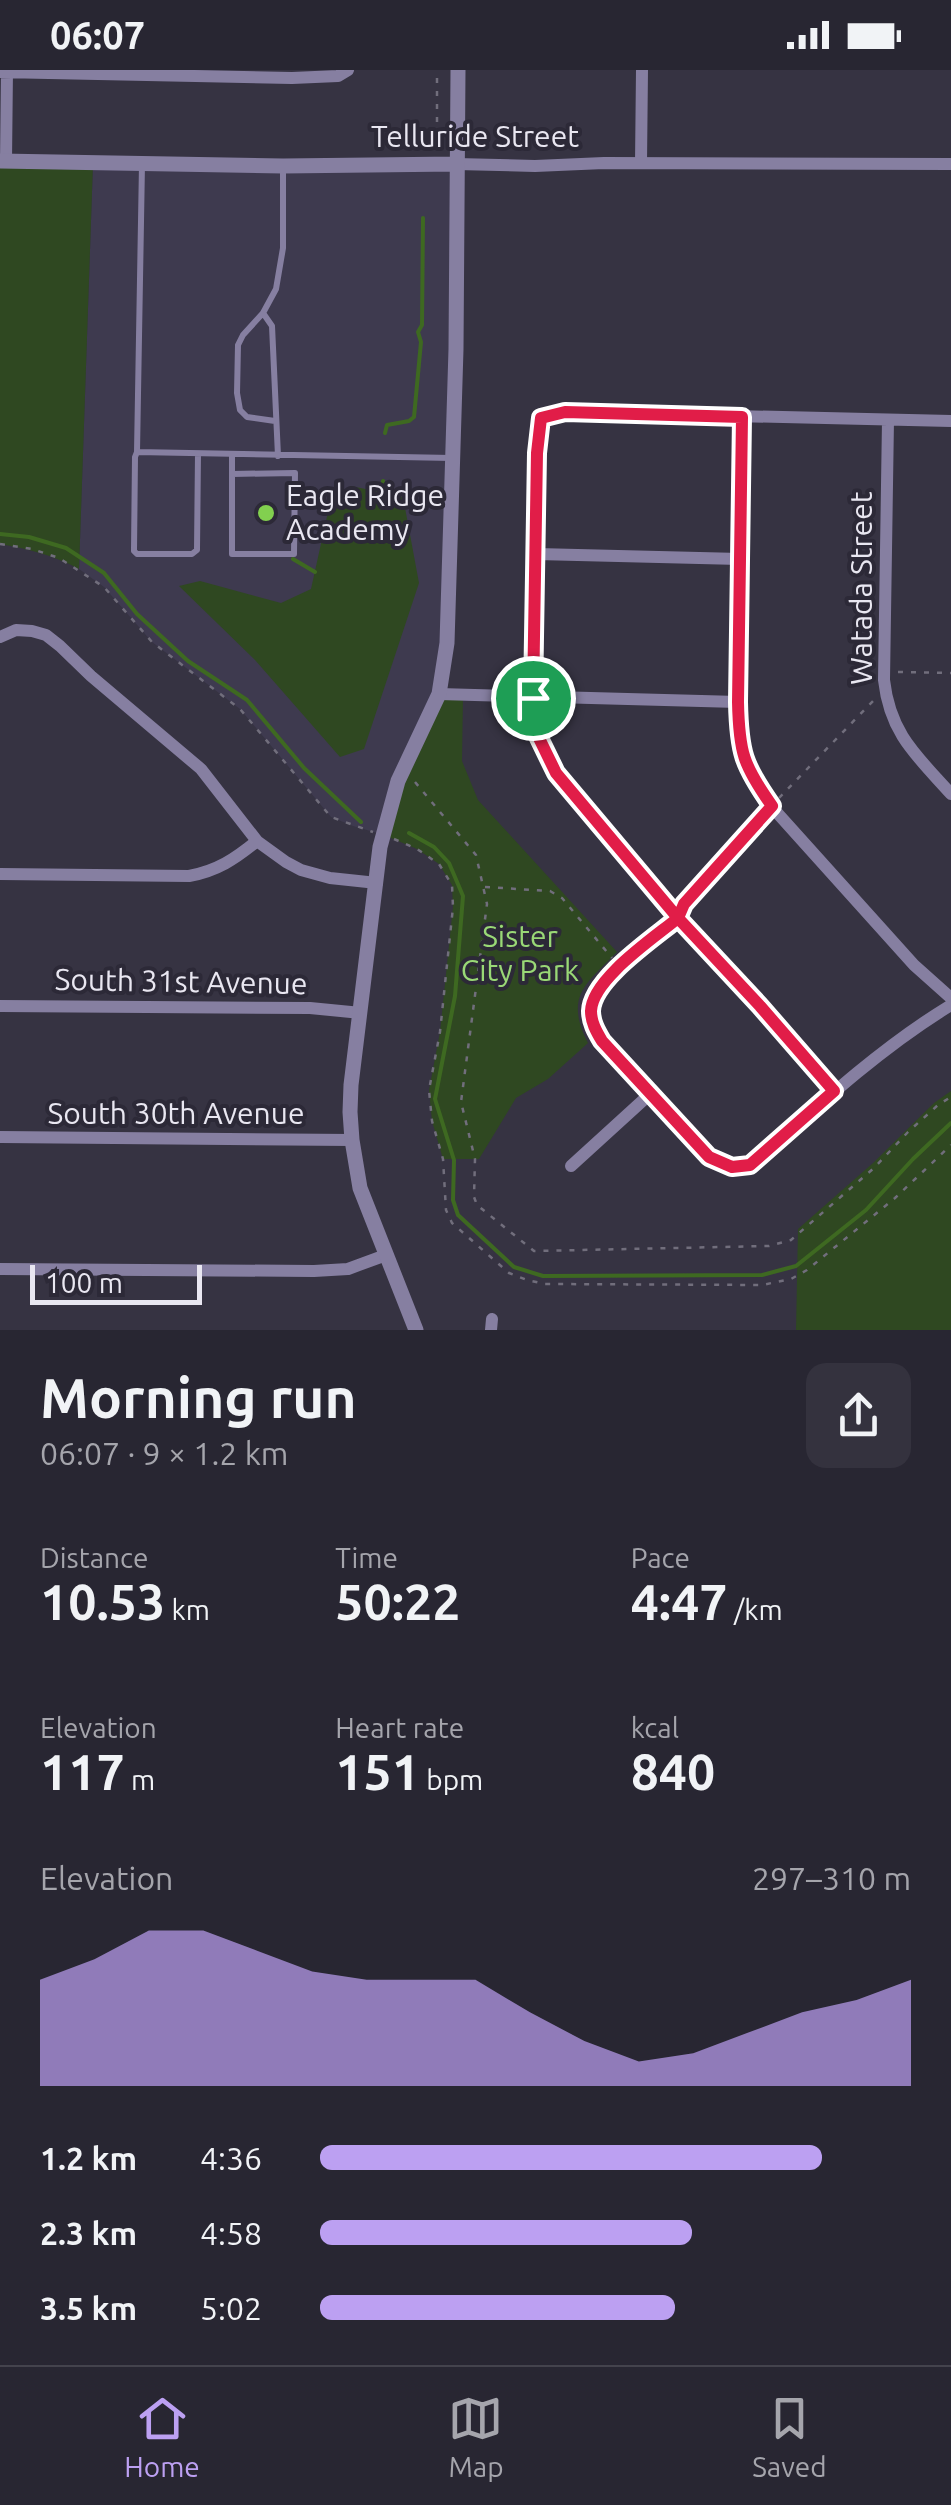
<!DOCTYPE html>
<html lang="en">
<head>
<meta charset="utf-8">
<style>
  :root { --surface:#282632; --page:#34323e; --text:#f1f3f6; --muted:#a5a5ac; --line:#44434d; --accent:#bca0f2 }
  body { margin:0; font-family:Ubuntu,sans-serif; background:var(--page); color:var(--text); height:100vh; display:flex; flex-direction:column; font-size:38px; white-space:nowrap }
  * { box-sizing:border-box; margin:0 }
  p { font-size:32px; color:var(--muted) }
  .icon { flex:none; width:55px; height:55px; fill:none; stroke:currentColor; stroke-width:2; stroke-linecap:round; stroke-linejoin:round }
  .map { position:relative; height:1260px; overflow:hidden }
  .drawer { display:flex; flex-direction:column; background:var(--surface); flex:1 }
  .drawer>* { flex:none }
  .scale { position:absolute; left:30px; bottom:25px; width:172px; box-sizing:border-box; padding-left:10px; border:5px solid #e9e7f1; border-top:0; font-size:28px; line-height:35px; white-space:nowrap; color:#e9e7f1; -webkit-text-stroke:8px #2c2937; paint-order:stroke }
  .pin { position:absolute; display:grid; place-items:center; width:85px; height:85px; color:#fff; margin:-42px; border:5px solid #fff; border-radius:50%; box-shadow:0 2px 10px #0007 }
  .round { display:grid; place-items:center; flex:none; width:105px; height:105px; border-radius:20px; background:var(--page) }
  .headline { display:flex; align-items:center; justify-content:space-between; height:170px; padding:0 40px }
  h1 { font-size:55px; font-weight:700; line-height:75px }
  .stats { display:grid; grid-template-columns:repeat(3,1fr); gap:15px; height:170px; padding:10px 40px }
  .stats div { display:grid; align-content:center }
  .stats b { font-size:50px; font-weight:700 }
  .stats small { font-size:28px; font-weight:400 }
  .stats p { font-size:28px }
  .chart { height:280px; padding:20px 40px }
  .chart p { display:flex; justify-content:space-between }
  .chart svg { width:100%; height:180px; margin-top:10px; fill:var(--accent); opacity:.7 }
  ul { padding:0 40px; list-style:none; font-size:32px }
  li { display:grid; grid-template-columns:160px 120px 1fr; align-items:center; height:75px }
  li i { height:25px; border-radius:12px; background:var(--accent) }
  .status { display:flex; justify-content:space-between; align-items:center; height:70px; padding:0 50px; background:var(--surface); direction:ltr }
  .status svg { height:28px; fill:currentColor }
  .tabs { display:flex; justify-content:space-around; align-items:center; height:140px; border-top:2px solid var(--line); background:var(--surface); font-size:28px; color:var(--muted) }
  .tabs a { display:grid; justify-items:center; gap:5px }
  .tabs .on { color:var(--accent) }
  .map>svg:first-child { display:block }
  .built { fill:#3e3a4f }
  .green { fill:#2f4821 }
  .lines { fill:none; stroke-linecap:round; stroke-linejoin:round }
  .stream { stroke:#3e6921; stroke-width:4 }
  .path { stroke:#716e7c; stroke-width:2.5; stroke-dasharray:5 8; stroke-linecap:butt }
  .service { stroke:#867fa1; stroke-width:6 }
  .minor { stroke:#867fa1; stroke-width:12 }
  .tertiary { stroke:#867fa1; stroke-width:15 }
  .route-casing { stroke:#fff; stroke-width:20 }
  .route { stroke:#e11d48; stroke-width:12 }
  .poi-dot { fill:#82d04f; stroke:#2c2937; stroke-width:4 }
  .labels { text-anchor:middle; stroke-width:8; stroke-linejoin:round; paint-order:stroke }
  .street-label { font-size:30px; fill:#e9e7f1; stroke:#2c2937 }
  .poi-label { font-size:30px; fill:#e9e7f1; stroke:#2c2937; text-anchor:start }
  .park-label { font-size:30px; fill:#99d876; stroke:#2c2937 }
</style>
</head>
<body>
<div class="status"><b>06:07</b><svg viewBox="0 0 49 12"><path d="M0 12V9h3v3zM5 12V6h3v6zM10 12V3h3v9zM15 12V0h3v12zM26 1h20v11H26zM47 4h2v5h-2z"/></svg></div>
<div class="map">
<svg width="951" height="1260" viewBox="0 0 951 1260">
  <rect width="100%" height="100%" fill="#363342"/>
  <path class="built" d="M93 93 456 94 439 624 384 765 353 756 331 747 240 639 152 572 104 517 79 499Z"/>
  <path class="green" d="M0 91 93 93 79 499C53 485 29 479 0 474Z
    M351 416 403 427 419 513 364 679 340 687 255 590 179 516 200 511 281 533 311 519 330 433Z
    M439 624 463 626 462 691 478 730 617 882C586 914 564 926 588 973L548 1009 516 1028 479 1089H443L432 1051 429 1020 440 962 453 837 452 815 439 794 417 779 384 765Z
    M951 1021V1260H796L798 1159 873 1093 934 1033Z"/>
  <g class="lines">
    <path class="stream" d="M385 363 387 355 409 351 414 347 421 272 418 262 422 255 423 148
      M381 423 383 411
      M0 464 29 467 66 478 104 503 137 544 188 591 247 630 304 698 361 752
      M293 489 315 502
      M409 763 434 777 449 793 463 826 455 926 435 1029 454 1090 453 1130 458 1145 514 1197 543 1206 762 1205 796 1196 866 1140 913 1089 951 1053"/>
    <path class="path" d="M437 78V0
      M0 474 32 479 59 488 104 517 152 572 240 639 331 747 373 762
      M898 602 951 603
      M415 712 476 785 487 834 461 1032 475 1089 474 1127 477 1135 534 1181 769 1176 791 1170 874 1098 908 1062 938 1035 951 1027
      M779 728 874 630
      M394 769 417 779 439 794 452 815 453 837 440 962 429 1020 432 1051 443 1089 446 1140 452 1153 509 1203 527 1210 545 1214 762 1215 791 1209 807 1200 895 1128 951 1075
      M485 817 550 821 562 828 612 888
      M683 836 764 745"/>
    <path class="service" d="M263 243 272 256 278 386
      M275 351 247 347 240 340 237 323 238 275 243 265 263 243 276 219 283 178V97
      M137 382 142 94
      M198 384 197 480 192 484H137L134 481 135 387 137 382 452 388
      M232 404 295 403 294 484H232V385"/>
    <path class="minor" d="M0 2 292 8 338 6 348 0
      M6 91 7 0
      M641 93 642 0
      M456 94 535 96 604 93 951 94
      M743 347 738 632 740 673 746 695 771 736 914 895 951 928
      M888 350 884 610C890 664 917 686 951 724
      M537 484 740 489
      M0 567 16 560 32 561 46 565 60 576 91 606 201 699 257 771 286 792 301 800 330 808 377 813
      M439 624 738 632
      M0 804 189 806C217 801 235 789 257 771
      M678 848C654 868 592 909 591 941 591 952 596 961 602 971L709 1087C725 1096 741 1101 757 1091 819 1035 879 979 951 935
      M0 936 310 938 361 943
      M834 1021 760 936 678 848 556 703 538 666 534 647 537 383 541 348 565 342 951 351
      M0 1067 352 1070
      M571 1096 650 1024
      M0 1199 314 1201 348 1199 386 1185
      M491 1260 492 1249"/>
    <path class="tertiary" d="M0 91 283 96 456 94
      M416 1260 360 1118 352 1070 350 1042 351 1015 380 777 398 711 439 624 447 573 456 279 458 0"/>
  </g>
  <g class="lines">
    <g class="route-casing">
      <path id="route" d="M533 628 534 647 538 666 556 703 678 848C654 868 592 909 591 941 591 952 596 961 602 971L709 1087 732 1097 750 1095 834 1021 760 936 678 848 684 834 772 736C743 695 739 682 738 632L742 347 565 342 541 348 537 383 533 628"/>
    </g>
    <use href="#route" class="route"/>
  </g>
  <circle class="poi-dot" cx="266" cy="443" r="10"/>
  <g class="labels">
    <g class="street-label">
      <text x="475" y="77">Telluride Street</text>
      <text transform="translate(862 518) rotate(-90)" y="10">Watada Street</text>
      <text transform="translate(181 912) rotate(1)" y="10">South 31st Avenue</text>
      <text x="176" y="1054">South 30th Avenue</text>
    </g>
    <g class="poi-label">
      <text x="286" y="436">Eagle Ridge<tspan x="286" dy="34">Academy</tspan></text>
    </g>
    <g class="park-label">
      <text x="520" y="877">Sister<tspan x="520" dy="34">City Park</tspan></text>
    </g>
  </g>
</svg>
<div class="scale">100 m</div>
<div class="pin" style="left:533px;top:628px;background:#1e9e55"><svg class="icon" aria-label="arrive" viewBox="0 0 24 24"><path d="M6 21V4h12l-3 4 3 4H6"/></svg></div>
</div>
<section class="drawer">
<div class="headline"><div><h1>Morning run</h1><p>06:07 · 9 × 1.2 km</p></div><a class="round"><svg class="icon" aria-label="share" viewBox="0 0 24 24"><path d="M12 15V3M7 8l5-5 5 5M5 13v7h14v-7"/></svg></a></div>
<div class="stats">
<div><p>Distance</p><b>10.53<small> km</small></b></div>
<div><p>Time</p><b>50:22</b></div>
<div><p>Pace</p><b>4:47<small> /km</small></b></div>
</div>
<div class="stats">
<div><p>Elevation</p><b>117<small> m</small></b></div>
<div><p>Heart rate</p><b>151<small> bpm</small></b></div>
<div><p>kcal</p><b>840</b></div>
</div>
<div class="chart"><p><span>Elevation</span>297–310 m</p>
<svg viewBox="0 0 160 44" preserveAspectRatio="none"><path d="M0 44V18L10 13L20 6L30 6L40 11L50 16L60 18L70 18L80 18L90 26L100 33L110 38L120 36L130 31L140 26L150 23L160 18V44z"/></svg>
</div>
<ul>
<li><b>1.2 km</b>4:36<i style="width:85%"></i></li>
<li><b>2.3 km</b>4:58<i style="width:63%"></i></li>
<li><b>3.5 km</b>5:02<i style="width:60%"></i></li>
</ul>
</section>
<nav class="tabs">
<a class="on"><svg class="icon" aria-label="home" viewBox="0 0 24 24"><path d="M3 11l9-7 9 7M6 9v11h12V9"/></svg>Home</a>
<a><svg class="icon" aria-label="map" viewBox="0 0 24 24"><path d="M3 6l6-2 6 2 6-2v14l-6 2-6-2-6 2zM9 4v14M15 6v14"/></svg>Map</a>
<a><svg class="icon" aria-label="saved" viewBox="0 0 24 24"><path d="M7 4h10v16l-5-4-5 4z"/></svg>Saved</a>
</nav>
</body>
</html>
